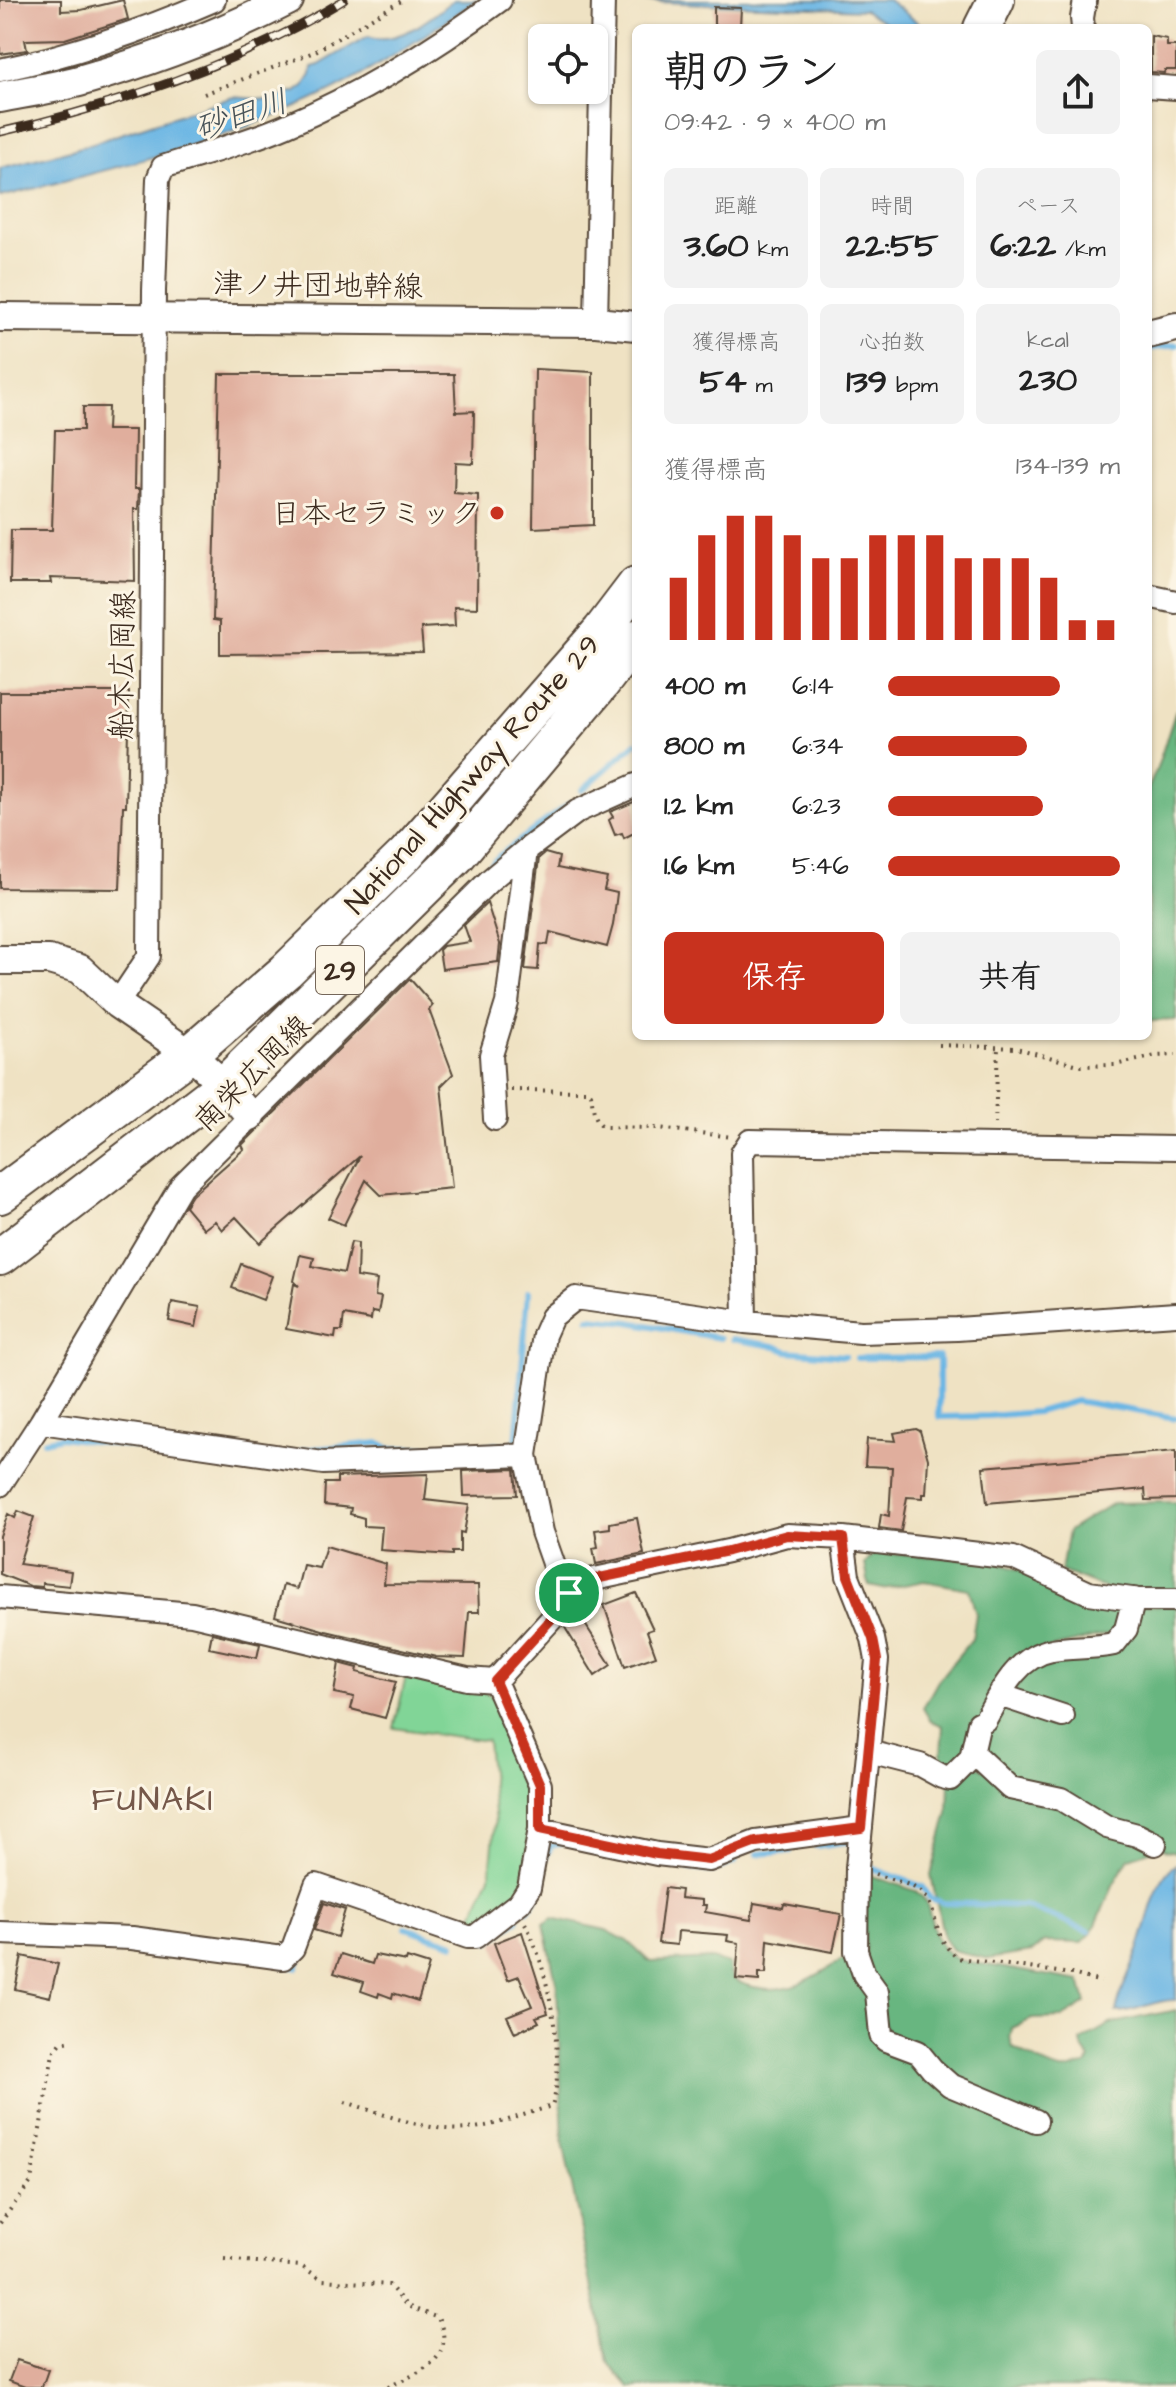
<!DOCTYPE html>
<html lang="ja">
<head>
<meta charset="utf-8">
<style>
  :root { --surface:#fff; --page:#f2f2f2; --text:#222; --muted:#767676; --accent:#c8321e }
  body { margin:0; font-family:"Architects Daughter","Klee One",sans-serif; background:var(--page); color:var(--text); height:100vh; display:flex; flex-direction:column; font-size:30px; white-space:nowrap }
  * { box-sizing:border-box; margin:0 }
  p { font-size:26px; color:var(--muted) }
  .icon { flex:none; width:44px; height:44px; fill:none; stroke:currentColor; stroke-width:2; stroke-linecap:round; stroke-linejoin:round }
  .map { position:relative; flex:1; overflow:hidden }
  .panel { position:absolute; left:632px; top:24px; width:520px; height:1016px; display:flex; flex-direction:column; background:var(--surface); border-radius:12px; box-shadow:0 2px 6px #0004 }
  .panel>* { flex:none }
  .controls { position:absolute; left:528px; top:24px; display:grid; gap:16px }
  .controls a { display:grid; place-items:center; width:80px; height:80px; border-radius:12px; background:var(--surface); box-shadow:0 2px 6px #0004; font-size:40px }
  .pin { position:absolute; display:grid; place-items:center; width:68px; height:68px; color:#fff; margin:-34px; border:4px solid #fff; border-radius:50%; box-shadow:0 2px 8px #0007 }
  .round { display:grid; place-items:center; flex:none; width:84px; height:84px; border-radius:12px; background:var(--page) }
  .overview { display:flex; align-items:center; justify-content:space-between; height:136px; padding:0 32px }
  h1 { font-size:44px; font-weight:800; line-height:60px }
  .metrics { display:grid; grid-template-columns:repeat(3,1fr); gap:12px; height:136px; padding:8px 32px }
  .metrics div { display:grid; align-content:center; border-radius:12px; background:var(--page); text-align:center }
  .metrics b { font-size:34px; font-weight:800 }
  .metrics small { font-size:22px; font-weight:400 }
  .metrics p { font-size:22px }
  .chart { height:224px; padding:16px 32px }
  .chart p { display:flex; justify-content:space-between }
  .chart svg { width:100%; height:144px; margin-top:8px; stroke:var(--accent); stroke-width:6 }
  .button { display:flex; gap:16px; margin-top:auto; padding:16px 32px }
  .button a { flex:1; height:92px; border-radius:12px; background:var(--accent); color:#fff; font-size:32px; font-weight:800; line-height:92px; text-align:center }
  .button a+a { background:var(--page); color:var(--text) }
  ul { padding:0 32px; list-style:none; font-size:26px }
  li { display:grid; grid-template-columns:128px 96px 1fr; align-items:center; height:60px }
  li i { height:20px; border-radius:10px; background:var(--accent) }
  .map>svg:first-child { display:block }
  .green { fill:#81d597; stroke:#5e805a; stroke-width:2 }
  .forest { fill:#68b680; stroke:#52704f; stroke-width:2 }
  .water { fill:#6bb6e4; stroke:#537081; stroke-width:2 }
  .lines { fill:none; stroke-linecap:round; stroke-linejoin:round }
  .stream { stroke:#6bb6e4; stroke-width:6 }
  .building { fill:#e0ae9d }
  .minor-casing { stroke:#564637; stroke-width:26 }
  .tertiary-casing { stroke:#564637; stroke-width:32 }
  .secondary-casing { stroke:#564637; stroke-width:34 }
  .trunk-casing { stroke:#564637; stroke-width:40 }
  .path { stroke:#564637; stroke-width:4; stroke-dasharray:2 6; stroke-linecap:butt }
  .minor { stroke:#fff; stroke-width:22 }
  .tertiary { stroke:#fff; stroke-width:28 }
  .secondary { stroke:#fff; stroke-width:30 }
  .trunk { stroke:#fff; stroke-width:36 }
  .rail-casing { stroke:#3b2a1e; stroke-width:9 }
  .rail { stroke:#fcf5e5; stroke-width:6; stroke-dasharray:18; stroke-linecap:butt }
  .route-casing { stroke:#fff; stroke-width:16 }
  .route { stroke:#c8321e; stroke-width:10 }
  .poi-dot { fill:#c8321e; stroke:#fcf5e5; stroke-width:3 }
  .labels { text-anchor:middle; stroke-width:6; stroke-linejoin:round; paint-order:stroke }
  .shield { fill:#fcf5e5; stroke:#75675a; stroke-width:2 }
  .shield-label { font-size:28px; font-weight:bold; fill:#3b2a1e }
  .street-label { font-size:30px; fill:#3b2a1e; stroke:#fcf5e5 }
  .poi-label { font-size:30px; fill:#3b2a1e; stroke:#fcf5e5; text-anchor:end }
  .water-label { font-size:32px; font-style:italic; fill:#495459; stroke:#fcf5e5 }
  .quarter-label { font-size:34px; letter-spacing:2px; fill:#75584a; stroke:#fcf5e5 }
</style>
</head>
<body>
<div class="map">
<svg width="1176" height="2387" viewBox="0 0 1176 2387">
  <rect width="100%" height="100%" fill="#fcf5e5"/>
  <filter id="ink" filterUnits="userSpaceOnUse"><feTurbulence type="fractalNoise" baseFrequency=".0125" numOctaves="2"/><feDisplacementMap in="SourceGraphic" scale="16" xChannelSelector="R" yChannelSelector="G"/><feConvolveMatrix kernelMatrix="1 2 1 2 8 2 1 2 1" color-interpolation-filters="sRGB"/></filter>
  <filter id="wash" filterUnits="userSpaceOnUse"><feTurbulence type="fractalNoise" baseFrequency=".006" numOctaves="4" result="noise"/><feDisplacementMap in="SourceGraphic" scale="32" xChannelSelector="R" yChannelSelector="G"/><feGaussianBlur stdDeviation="1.8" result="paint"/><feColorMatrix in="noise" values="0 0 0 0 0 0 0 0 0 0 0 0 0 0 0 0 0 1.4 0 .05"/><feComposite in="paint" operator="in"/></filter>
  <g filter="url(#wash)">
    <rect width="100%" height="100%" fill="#efe2c3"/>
    <path class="green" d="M407 1672 484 1692 496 1699 508 1721 534 1802 522 1892 465 1933 490 1876 495 1823 487 1741 394 1728Z"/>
    <path class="forest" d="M1176 710V1020L1148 1021V789L1156 771Z
      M1176 1502V1594L1112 1591 1061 1571 1068 1531 1113 1503Z
      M875 1553 988 1560 1130 1604 1122 1631 1042 1650 969 1755 949 1775 941 1753 943 1726 930 1720 923 1708 939 1679 972 1639 976 1614 969 1589 924 1581 883 1589 869 1586 865 1564Z
      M1135 1605 1176 1606V1852L1166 1850 1159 1844 1036 1791 984 1757 979 1730 1025 1666 1098 1651Z
      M971 1763 1155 1849 1129 1858 1113 1885 1096 1925 1082 1943 1044 1942 1032 1952 988 1959 952 1950 944 1939 931 1875 948 1813 949 1782Z
      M861 1872 916 1891 926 1901 936 1937 943 1949 958 1960 1080 1981 1086 2003 1062 2018 1032 2019 1012 2028 1010 2039 1013 2048C1026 2054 1056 2073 1067 2070 1075 2069 1078 2065 1086 2065L1090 2059 1082 2047 1081 2041 1110 2024 1176 2010V2387H630L608 2362 563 2142 557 1986 544 1924 553 1918 606 1930 627 1941 650 1962 712 1959 729 1964C730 1978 734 1981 747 1985 789 1999 821 1973 855 1951L877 2032 993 2101 889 2038 867 1973Z"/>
    <path class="water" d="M453 0H476C416 42 355 84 287 111 194 149 96 173 0 197V168L75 149 233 97 269 100 296 92 304 86 311 75 312 67 319 65 368 36C396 47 433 17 453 0Z
      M604 0H888L925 28H894L864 10Z
      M1176 1864V2000C1155 1999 1137 2012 1116 2012 1121 1989 1131 1970 1139 1948 1148 1924 1154 1879 1176 1864Z"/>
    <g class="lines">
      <path class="stream" d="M1148 349 1176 345
        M582 790 636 743
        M457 898 499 856 570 803
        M589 1318 629 1322 720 1338
        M732 1339 774 1346 787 1351 845 1356
        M857 1358 939 1357V1417L989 1416 1037 1412 1076 1401 1176 1418
        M44 1441 61 1437 151 1449
        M302 1450 380 1443 390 1449 516 1444 528 1292
        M816 1846 850 1841V1844
        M758 1854 791 1851
        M543 1864 551 1846 563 1843
        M866 1866 923 1887 930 1898 944 1903 1025 1906 1088 1931
        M685 1868 712 1871 735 1862
        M528 1910 536 1899 538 1891
        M406 1928 454 1944
        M489 1941 517 1920
        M283 1965 297 1967 303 1949"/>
    </g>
    <g id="blocks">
      <path class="building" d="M0 0H61V11L81 10 123 0 128 19 65 39 25 40 27 50 0 54Z
        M714 7 741 8 740 26 714 25Z
        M1151 36 1167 39V46H1176V70H1165L1164 73 1151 72Z
        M535 369 593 372V525L533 528Z
        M219 374H454L456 412 474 411 473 463 455 462 454 493 478 495 477 608 454 607 455 626 421 628 423 652 220 654V621L213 620Z
        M83 407H108L107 430H135L134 489H139L138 509H134L135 581 50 578 51 583H10L11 530H52L55 430H83Z
        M0 692H129L126 806H123L120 889 0 888Z
        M636 801V832L624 838 622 833 615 835 609 820 613 817 610 812Z
        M545 853 559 857 557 868 607 878 604 890 617 893 613 925 607 947 550 932 548 945 540 944 538 970 525 969 539 858Z
        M487 903 500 944 498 962 442 969 439 950 443 946 470 942 464 925Z
        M410 979 433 1005 429 1010 453 1074 441 1086 452 1188 381 1195 366 1180 344 1225 328 1218 360 1156 260 1243 236 1217 222 1230 215 1221 204 1229 185 1206 192 1195 244 1149 242 1145Z
        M351 1242 358 1243 357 1277 377 1280 375 1296 381 1297 378 1313 372 1312 371 1320 344 1315 342 1331H336L335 1338 286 1329 294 1284 299 1286 294 1281 300 1255 314 1258 312 1266 344 1273Z
        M241 1264 272 1276 263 1300 232 1288Z
        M172 1302 200 1307 196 1327 169 1321Z
        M916 1429 920 1431 928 1459 926 1494H923V1498L907 1497 901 1531 879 1528 881 1514 889 1516 892 1467 865 1466 867 1439 896 1441 894 1433Z
        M1176 1451V1499L1146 1500 1145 1489 987 1503 983 1467Z
        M515 1469 517 1495 464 1496 463 1471Z
        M428 1474 425 1500 469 1505 464 1533 460 1532V1552H452V1555L380 1550 382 1527 364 1526V1518L350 1514 351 1508 324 1505 325 1483H337V1477Z
        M18 1511 34 1517 19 1564 71 1571 69 1586 42 1583V1587L30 1586 0 1574V1536L8 1514 15 1518Z
        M637 1518 644 1554 596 1564 593 1548 598 1547 595 1530 610 1528V1523Z
        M326 1546 386 1564 384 1584 478 1585 479 1612H469L465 1658 436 1657 326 1631 275 1616 283 1585 297 1589 303 1565 319 1568Z
        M636 1593 653 1629 647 1631 656 1656 625 1667 604 1605Z
        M578 1613 611 1665 595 1676 564 1626Z
        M212 1633 260 1644 257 1658 209 1648Z
        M339 1663 358 1668 357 1672 396 1682 385 1718 351 1709 354 1697 334 1693Z
        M665 1888 681 1890 680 1898 702 1900V1905H706L705 1912 751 1920 754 1903 783 1908 784 1904 841 1914 833 1952 768 1940 766 1973H759V1981L736 1979 739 1943 727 1941 728 1935 678 1931 677 1945 658 1943Z
        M324 1903 345 1910 337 1937 314 1930Z
        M522 1932 548 2013 536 2017 539 2022 515 2033 507 2016 532 2006 519 1976 508 1980 494 1943Z
        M341 1954 372 1964 375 1955 406 1961 407 1958 429 1965 418 2001 393 1993 392 1998 379 1993 378 1997 361 1991 364 1982 334 1973Z
        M22 1956 58 1964 50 1997 15 1989Z
        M17 2360 48 2370 42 2387H25L9 2381Z"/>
    </g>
  </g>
  <g filter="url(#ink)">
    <use href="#blocks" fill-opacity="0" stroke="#564637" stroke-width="2"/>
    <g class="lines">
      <g class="minor-casing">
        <path id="minor" d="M1083 28 1082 18 1085 0
          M0 70C73 55 145 30 214 0
          M1148 86 1176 88
          M596 322 603 0
          M1148 596 1176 602
          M117 1004 149 956 154 291 158 179 163 167C203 154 246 143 285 126 361 94 433 50 500 0
          M495 1119 491 1055 507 1003 526 850
          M745 1322 742 1153 750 1141 1176 1148
          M41 1422 323 1463 526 1455
          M0 1485 41 1422 181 1186 490 880 526 850 578 811 636 785
          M843 1538 848 1576 873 1639 877 1660 857 1868 856 1951 864 1974 877 1992 881 2035 886 2040 918 2052 932 2069 950 2085 1036 2121
          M569 1593 554 1566 542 1532 526 1455 544 1335 552 1317 576 1298 745 1322 861 1332 957 1329 1176 1314
          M0 1597 192 1614 467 1679 495 1681
          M495 1681 556 1614 569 1593 590 1580 728 1551 787 1535 843 1538 1013 1558 1089 1593 1139 1600H1176
          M999 1695 1063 1716
          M869 1752 920 1765 942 1777 950 1779 971 1758H978L1010 1788 1061 1799 1107 1827 1137 1835 1155 1844
          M971 1758 979 1723 985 1720C1000 1693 1017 1656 1052 1650 1073 1647 1094 1648 1114 1644L1126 1629 1134 1599
          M540 1829 657 1854 709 1860 756 1842 861 1828
          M0 1933 132 1938 283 1958 293 1948 316 1885 468 1937H475L520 1902 529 1888 540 1829V1785L495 1681"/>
      </g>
      <g class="tertiary-casing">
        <path id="tertiary" d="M0 317 596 322 636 326
          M1148 334 1176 327
          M0 960H49L80 969 117 1004 190 1054 224 1085 250 1116"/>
      </g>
      <g class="secondary-casing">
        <path id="secondary" d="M0 97C26 92 53 88 79 81 151 61 222 34 288 0"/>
      </g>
      <g class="trunk-casing">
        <path id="trunk" d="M982 28 996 0
          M0 1195 190 1054 286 971 406 854 601 631 636 585
          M0 1257 224 1085 457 856 601 684 636 638"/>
      </g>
      <path class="path" d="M204 94 314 52 403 0
        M939 1045 1016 1048 1082 1066 1115 1065 1156 1056 1176 1055
        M511 1090 585 1091 591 1094C593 1106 593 1120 604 1127L659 1128 732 1137
        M995 1124 998 1047
        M875 1874C888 1879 905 1882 917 1889 941 1904 929 1937 958 1958L1072 1974 1101 1982
        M345 2102C381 2113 430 2133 467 2129 496 2126 524 2114 552 2106 567 2063 547 1962 525 1923
        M0 2223 31 2182 53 2053 61 2043 70 2041
        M224 2259 301 2266 323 2280 389 2285 407 2306 438 2318C458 2360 419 2372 388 2387"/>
      <use href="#minor" class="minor"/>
      <use href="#tertiary" class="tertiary"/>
      <use href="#secondary" class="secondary"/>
      <use href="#trunk" class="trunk"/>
      <g class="rail-casing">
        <path id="rail" d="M0 132C117 105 241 63 344 0"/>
      </g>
      <use href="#rail" class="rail"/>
    </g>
  </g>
  <g class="lines" filter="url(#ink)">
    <g class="route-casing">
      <path id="route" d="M787 1535 843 1538 848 1576 873 1639 877 1660 861 1828 756 1842 709 1860 657 1854 540 1829V1785L495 1681 556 1614 569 1593 590 1580 728 1551Z"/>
    </g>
    <use href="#route" class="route"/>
  </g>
  <circle class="poi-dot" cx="497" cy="513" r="8"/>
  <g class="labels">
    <rect class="shield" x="316" y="946" width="48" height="48" rx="6"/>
    <g class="shield-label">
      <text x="340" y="980">29</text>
    </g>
    <g class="street-label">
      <text transform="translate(318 285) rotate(1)" y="10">津ノ井団地幹線</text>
      <text transform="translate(122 665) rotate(-89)" y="10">船木広岡線</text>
      <text transform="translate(472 774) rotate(-48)" y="10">National Highway Route 29</text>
      <text transform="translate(252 1073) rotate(-45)" y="10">南栄広岡線</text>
    </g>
    <g class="poi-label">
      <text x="481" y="523">日本セラミック</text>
    </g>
    <g class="water-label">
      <text transform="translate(241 114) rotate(-18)" y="11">砂田川</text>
    </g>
    <g class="quarter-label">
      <text x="153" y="1810">FUNAKI</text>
    </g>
  </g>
</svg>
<div class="controls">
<a><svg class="icon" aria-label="locate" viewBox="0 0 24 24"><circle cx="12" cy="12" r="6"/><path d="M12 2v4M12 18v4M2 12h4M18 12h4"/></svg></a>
</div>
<div class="pin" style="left:569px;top:1593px;background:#1e9e55"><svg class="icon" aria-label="arrive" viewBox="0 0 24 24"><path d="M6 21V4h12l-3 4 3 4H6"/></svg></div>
<section class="panel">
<div class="overview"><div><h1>朝のラン</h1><p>09:42 · 9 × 400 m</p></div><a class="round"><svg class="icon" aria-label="share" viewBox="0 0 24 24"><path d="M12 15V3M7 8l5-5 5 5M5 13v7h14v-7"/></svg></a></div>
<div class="metrics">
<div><p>距離</p><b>3.60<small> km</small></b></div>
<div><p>時間</p><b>22:55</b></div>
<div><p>ペース</p><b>6:22<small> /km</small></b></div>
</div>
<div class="metrics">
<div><p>獲得標高</p><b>54<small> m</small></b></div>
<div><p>心拍数</p><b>139<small> bpm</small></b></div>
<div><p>kcal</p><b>230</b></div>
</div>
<div class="chart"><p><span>獲得標高</span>134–139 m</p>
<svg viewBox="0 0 160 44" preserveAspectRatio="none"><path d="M5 44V25M15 44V12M25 44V6M35 44V6M45 44V12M55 44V19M65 44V19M75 44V12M85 44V12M95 44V12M105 44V19M115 44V19M125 44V19M135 44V25M145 44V38M155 44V38"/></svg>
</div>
<ul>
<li><b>400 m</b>6:14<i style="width:74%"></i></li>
<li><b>800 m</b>6:34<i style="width:60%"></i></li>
<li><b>1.2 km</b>6:23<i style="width:67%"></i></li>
<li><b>1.6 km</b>5:46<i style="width:100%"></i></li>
</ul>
<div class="button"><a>保存</a><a>共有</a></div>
</section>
</div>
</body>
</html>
